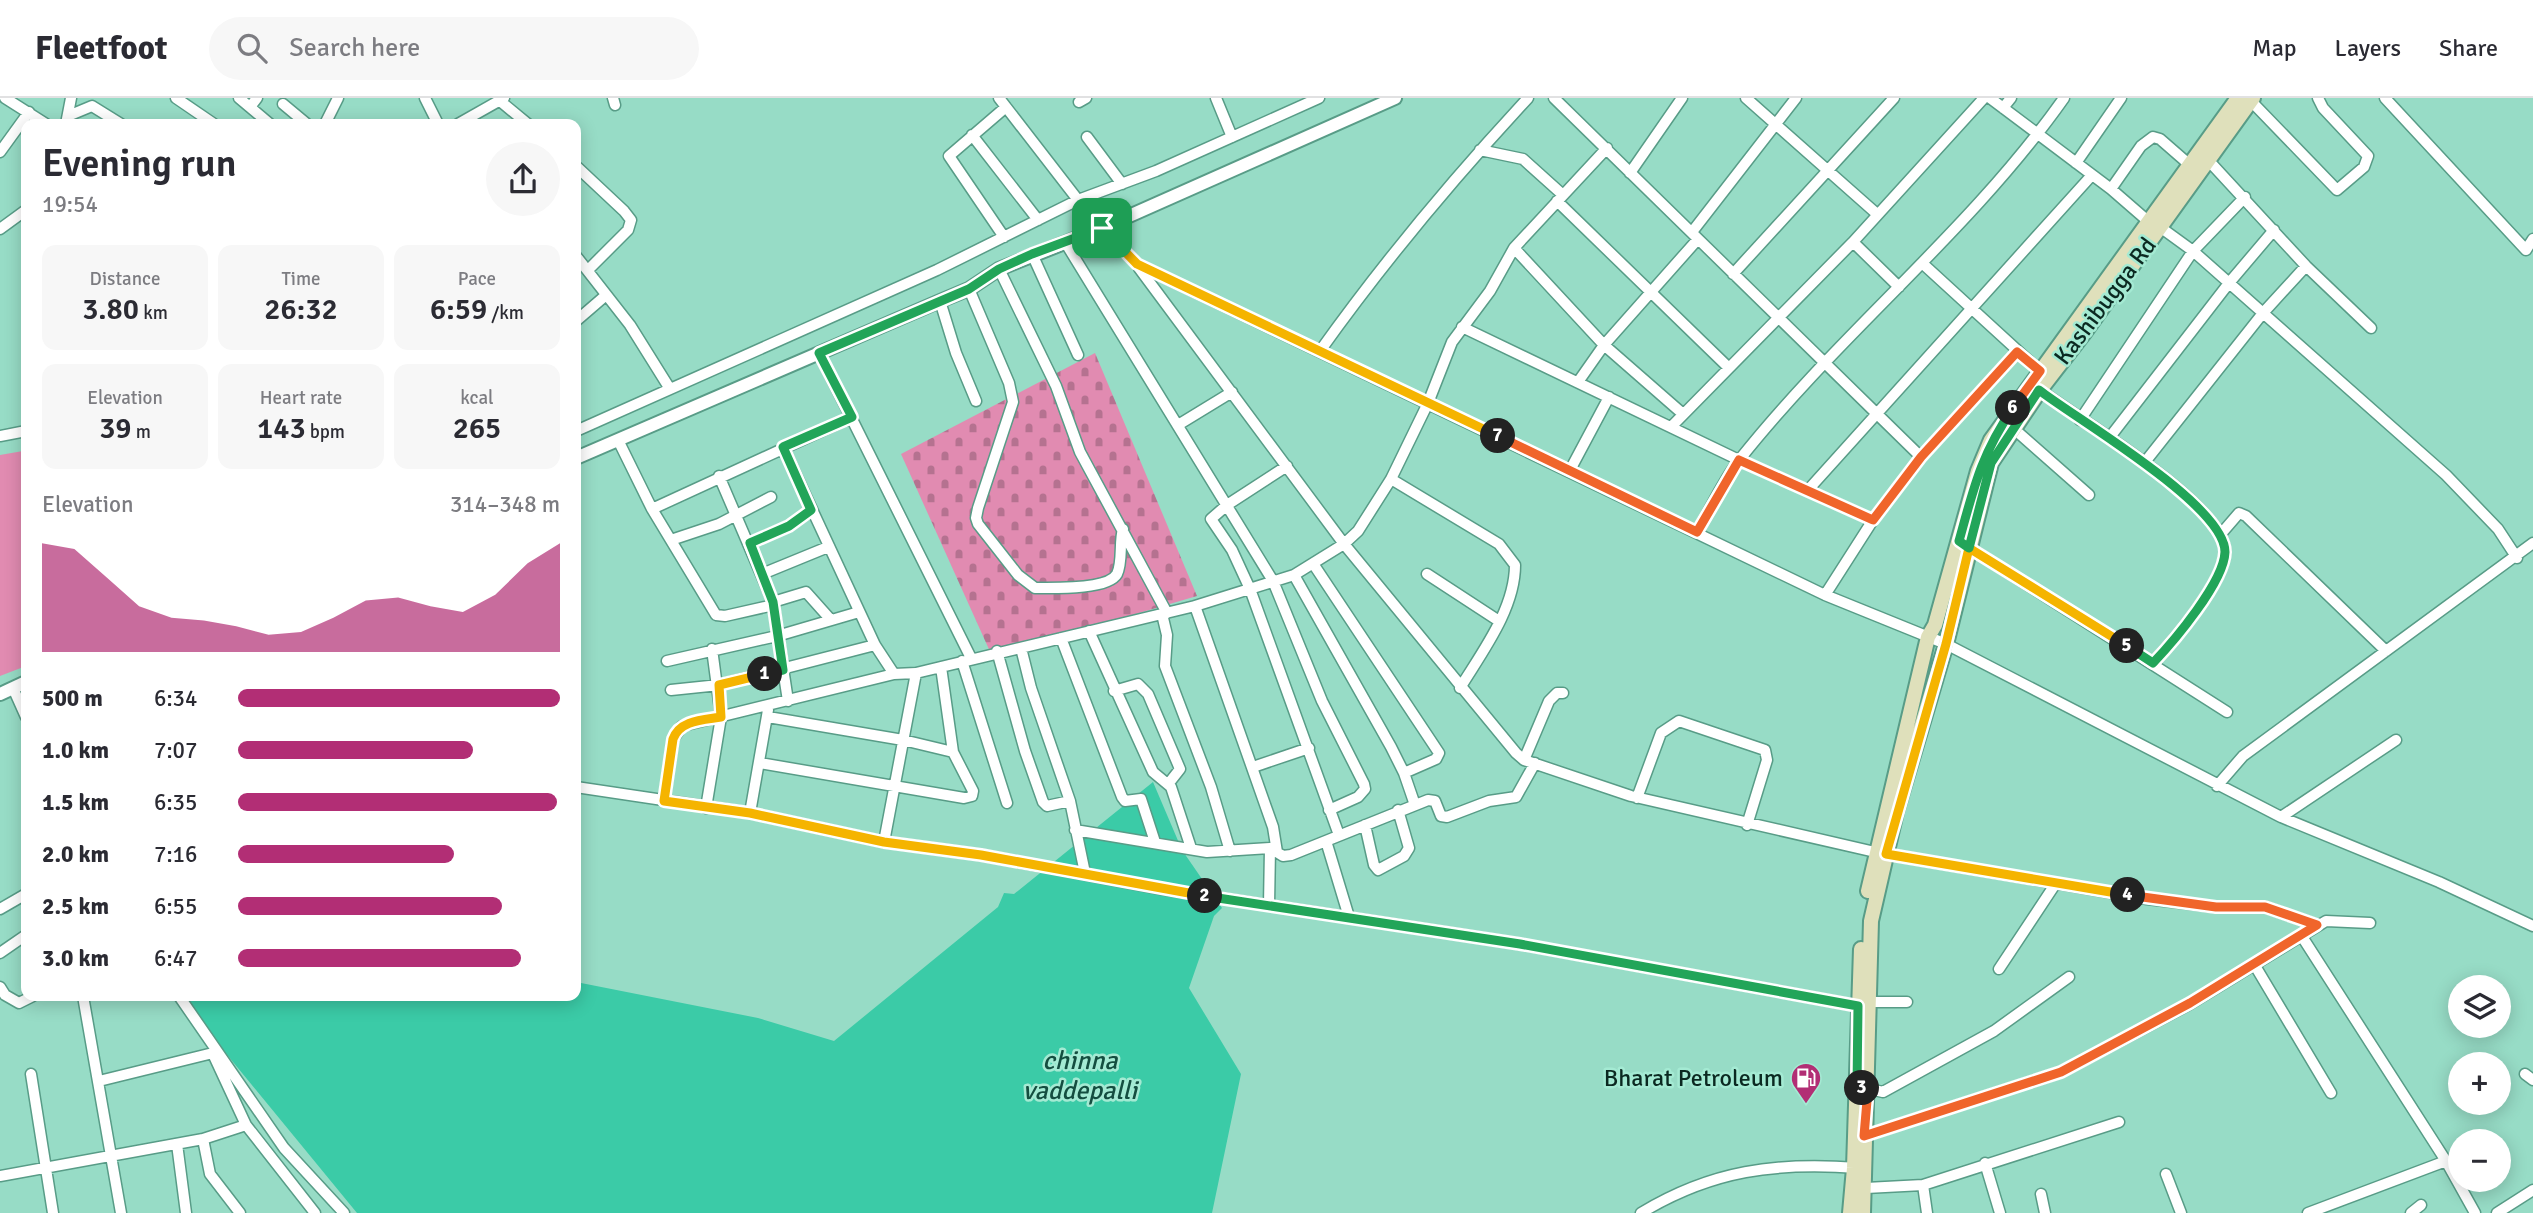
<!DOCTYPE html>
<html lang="en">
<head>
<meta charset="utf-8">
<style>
  :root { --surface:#fff; --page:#f7f7f7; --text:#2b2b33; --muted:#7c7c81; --line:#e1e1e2; --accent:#b22e75 }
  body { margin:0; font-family:Signika,sans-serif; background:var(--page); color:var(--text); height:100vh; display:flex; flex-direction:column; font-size:26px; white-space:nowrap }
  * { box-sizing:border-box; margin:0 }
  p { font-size:23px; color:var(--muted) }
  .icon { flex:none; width:38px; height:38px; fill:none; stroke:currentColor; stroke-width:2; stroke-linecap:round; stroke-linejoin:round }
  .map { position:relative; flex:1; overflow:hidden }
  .side { position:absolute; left:21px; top:21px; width:560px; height:882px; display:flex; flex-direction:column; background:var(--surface); border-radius:14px; box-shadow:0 4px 18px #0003 }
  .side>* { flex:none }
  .buttons { position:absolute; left:2448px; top:877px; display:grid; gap:14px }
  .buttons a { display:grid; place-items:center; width:63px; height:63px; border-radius:50%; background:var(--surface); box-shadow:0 4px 18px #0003; font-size:35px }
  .pin { position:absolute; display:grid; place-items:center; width:60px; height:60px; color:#fff; margin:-30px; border-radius:14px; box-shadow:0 4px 10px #0006 }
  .km { position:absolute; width:35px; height:35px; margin:-18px; border-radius:50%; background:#222; color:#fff; font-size:19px; line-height:35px; text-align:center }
  .round { display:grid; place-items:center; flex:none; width:74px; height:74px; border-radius:37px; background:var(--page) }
  .headline { display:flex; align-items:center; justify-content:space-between; height:119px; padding:0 21px }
  h1 { font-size:38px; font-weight:600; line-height:52px }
  .figures { display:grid; grid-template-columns:repeat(3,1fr); gap:10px; height:119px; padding:7px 21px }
  .figures div { display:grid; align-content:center; border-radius:14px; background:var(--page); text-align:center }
  .figures b { font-size:30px; font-weight:600 }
  .figures small { font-size:19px; font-weight:400 }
  .figures p { font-size:19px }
  .chart { height:196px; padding:14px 21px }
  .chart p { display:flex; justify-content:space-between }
  .chart svg { width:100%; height:126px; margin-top:7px; fill:var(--accent); opacity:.7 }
  ul { padding:0 21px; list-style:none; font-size:23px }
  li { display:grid; grid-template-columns:112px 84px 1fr; align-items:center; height:52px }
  li i { height:18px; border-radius:9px; background:var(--accent) }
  header { display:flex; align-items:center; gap:42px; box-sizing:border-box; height:98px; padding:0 35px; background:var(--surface); border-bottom:2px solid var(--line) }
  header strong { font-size:33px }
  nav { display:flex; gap:38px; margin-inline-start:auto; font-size:24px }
  .search { width:490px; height:63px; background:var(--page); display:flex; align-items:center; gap:18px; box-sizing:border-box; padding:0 24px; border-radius:38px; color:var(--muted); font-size:26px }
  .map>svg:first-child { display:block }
  .grass { fill:#e18bb1 }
  .cemetery { fill:url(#cemetery-stones) }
  .water { fill:#3bcba7 }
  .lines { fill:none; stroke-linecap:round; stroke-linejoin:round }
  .minor-casing { stroke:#589c87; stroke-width:13 }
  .tertiary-casing { stroke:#589c87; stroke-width:16 }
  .secondary-casing { stroke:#589c87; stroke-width:18 }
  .minor { stroke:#fff; stroke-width:10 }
  .tertiary { stroke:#fff; stroke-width:12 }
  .secondary { stroke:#dfe0bb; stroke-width:14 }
  .split-1-casing { stroke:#fff; stroke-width:14 }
  .split-2-casing { stroke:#fff; stroke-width:14 }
  .split-3-casing { stroke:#fff; stroke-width:14 }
  .split-4-casing { stroke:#fff; stroke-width:14 }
  .split-5-casing { stroke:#fff; stroke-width:14 }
  .split-6-casing { stroke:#fff; stroke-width:14 }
  .split-7-casing { stroke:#fff; stroke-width:14 }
  .split-8-casing { stroke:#fff; stroke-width:14 }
  .split-1 { stroke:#22a559; stroke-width:9 }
  .split-2 { stroke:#f5b400; stroke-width:9 }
  .split-3 { stroke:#22a559; stroke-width:9 }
  .split-4 { stroke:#f0652b; stroke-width:9 }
  .split-5 { stroke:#f5b400; stroke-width:9 }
  .split-6 { stroke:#22a559; stroke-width:9 }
  .split-7 { stroke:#f0652b; stroke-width:9 }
  .split-8 { stroke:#f5b400; stroke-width:9 }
  .labels { text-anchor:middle; stroke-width:5; stroke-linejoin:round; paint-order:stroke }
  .street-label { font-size:24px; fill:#0b2921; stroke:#a4ead3 }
  .poi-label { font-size:24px; fill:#0b2921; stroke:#a4ead3; text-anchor:end }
  .water-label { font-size:26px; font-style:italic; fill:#144e40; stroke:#a4ead3 }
</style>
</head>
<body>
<header>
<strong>Fleetfoot</strong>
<div class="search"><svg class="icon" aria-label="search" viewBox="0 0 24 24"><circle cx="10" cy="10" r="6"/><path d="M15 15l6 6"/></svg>Search here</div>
<nav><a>Map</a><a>Layers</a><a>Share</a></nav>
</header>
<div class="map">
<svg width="2533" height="1115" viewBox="0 0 2533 1115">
  <defs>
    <pattern id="cemetery-stones" width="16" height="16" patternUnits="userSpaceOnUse" patternTransform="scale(1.75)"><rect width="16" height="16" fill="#e18bb1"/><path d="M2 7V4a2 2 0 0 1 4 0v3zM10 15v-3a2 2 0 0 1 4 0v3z" fill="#b57290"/></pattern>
  </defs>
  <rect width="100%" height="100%" fill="#97dcc6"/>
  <path class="grass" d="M23 353 26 359V568L0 578V357Z"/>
  <path class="cemetery" d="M1095 255 1197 498 992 558 901 356Z"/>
  <path class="water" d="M1153 684 1182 752 1222 810 1214 818 1189 890 1241 976 1212 1115H357L187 908 183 898H576V884L758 920 834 943 998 809 1004 795 1014 796Z"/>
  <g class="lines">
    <g class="minor-casing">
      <path id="minor" d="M5 0 46 26
        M176 0 214 26
        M239 0 270 26
        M425 0 438 26
        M613 0 615 7
        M999 0 1078 102 1137 166 1825 497 1946 546 2281 719 2439 784 2533 828
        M1216 0 1232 39
        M1554 0 1921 359
        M1746 0 1877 116
        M1990 0 2111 91 2149 124
        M2385 0 2526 152 2533 141
        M500 3 528 26
        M2251 3 2337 92 2364 69 2368 58 2323 10 2318 0
        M1079 4 1086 0
        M283 6 307 26
        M250 9 257 0
        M2003 10 2011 0
        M68 18 92 8 121 26
        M66 26 71 0
        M325 26 338 0
        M458 26 504 0
        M972 37 1038 122
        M1087 39 1122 86
        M1607 50 1514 150 1604 247 1683 316
        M1480 52 1523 61 1563 97
        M0 54 29 14
        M2209 63 2306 168 2371 230
        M2076 65 2121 0
        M576 68 624 113 631 122 628 132 588 172
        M1630 75 1682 0
        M2111 91 2141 48 2153 39 2160 41 2191 68
        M1557 103 1729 270
        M2160 129 2193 153 2446 377 2498 431 2517 460
        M0 131 26 112
        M1692 134 1796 0
        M1004 139 949 58 1006 9
        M1065 144 1273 483 1322 603 1364 686 1365 691 1358 699 1329 712
        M1853 144 1899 189
        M1032 156 1078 257
        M576 158 630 227 670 291
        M1922 165 2040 273
        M1139 170 1344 446 1516 655 1524 662 1631 698 1875 754
        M999 171 1056 288 1080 354 1167 515
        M1733 176 1894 0
        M969 191 1009 285 1013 304 978 410 976 420 978 426 1018 477 1035 490C1052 490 1108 492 1117 476 1123 464 1119 444 1123 431
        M940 203 956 255 976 303
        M576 223 605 198
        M1462 229 1739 362 1873 422
        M1320 253C1385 162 1452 82 1528 0
        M819 255 971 560
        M1578 284 1604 247 1698 141
        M2040 292C2076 320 2226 407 2225 454 2224 484 2174 542 2153 565
        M2080 322 2193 153 2245 99
        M1178 327 1232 294
        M1671 329 1853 144 1984 0
        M2013 330 2089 397
        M576 333 937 172 1078 102 1156 73 1319 0
        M0 338 26 333
        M2110 339 2229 185 2274 132
        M618 342 652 411 716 517 725 518 774 507
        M783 349 875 547 894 576
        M2145 364 2263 215 2306 168
        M1287 368 1227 407 1211 421 1232 452 1250 491 1339 737
        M1569 374 1609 299
        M719 378 773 504 788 603
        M1391 381 1499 446 1515 467C1515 511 1482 554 1460 590
        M1808 392 2092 77
        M652 411 852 319
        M1697 434C1711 410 1723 382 1740 361 1841 234 1971 132 2064 0
        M2220 437 2239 415 2246 418 2386 553
        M671 442 719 426 771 399
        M750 445 789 428 812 412
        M1965 447 2227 614
        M1314 467 1439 655 1436 661 1404 675
        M762 476 828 449
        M1427 476 1499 523
        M1294 477 1391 649 1404 675 1415 707
        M1825 497 1873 422 1921 359 2017 254
        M773 504 806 494 831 522
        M1195 508 1273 729 1277 754
        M1162 516 1167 537 1165 568 1211 689 1230 753
        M1089 533 1153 674 1171 689 1191 750
        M1061 540 1122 699 1125 703 1141 701 1155 744
        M1021 550 1031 590 1070 703 1085 775
        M997 553 1025 653 1043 704 1047 708 1070 703
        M667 563 777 538 859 514
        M962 563 1007 705
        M941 569 953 654
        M13 590 26 619
        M671 592 719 587 875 547
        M1114 593 1138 586 1148 596 1180 671 1169 685
        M1524 662 1549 603 1557 595H1563
        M760 665 964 700 972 698 973 693 953 654 903 642 768 619
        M1253 669 1309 650
        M2217 688 2243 658 2533 445
        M576 689 750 715 884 744 981 757 1161 791 1520 846 1858 908
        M1637 700 1661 635 1679 623 1765 652 1767 662 1747 727
        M664 703 673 641 682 628 894 576 916 575 1195 508 1294 477 1344 446 1358 433 1391 381 1428 305 1452 244 1490 193 1514 150
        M706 710 721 619 712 551
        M750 715 768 612
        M2281 719 2396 642
        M1365 727 1374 767 1378 772 1404 758 1409 750 1398 712
        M1075 732 1207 754 1270 750 1283 758 1291 757 1428 702 1435 703 1441 718 1447 719 1489 703 1516 699 1535 665
        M1326 743 1349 819
        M884 744 916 575
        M1886 756 2147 801 2216 809H2265L2317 827
        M1269 807 1270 750
        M0 811 26 796
        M2301 837 2446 1063 2475 1115
        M0 855 26 837
        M2254 866 2331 995
        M1999 871 2056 785
        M0 889 5 897 19 905 33 898
        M83 898 121 1115
        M179 898 284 1050 344 1115
        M1868 904H1907
        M213 956 246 1027 315 1115
        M31 976 53 1115
        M2525 976 2533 982
        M99 983 217 954
        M1861 989 1883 994 1994 933 2069 879
        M1861 1039 2061 974 2190 906 2326 823 2370 825
        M203 1041 210 1076 240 1115
        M177 1046 186 1115
        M1985 1065 2000 1115
        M2166 1076 2181 1115
        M0 1078 203 1041 246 1027
        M1923 1087 1927 1115
        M1866 1090 1923 1087 2119 1024
        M2041 1096 2045 1115
        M1641 1115C1712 1072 1776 1064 1858 1070
        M2308 1115 2446 1063
        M2411 1115 2421 1107
        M2497 1115 2533 1092"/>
    </g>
    <g class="tertiary-casing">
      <path id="tertiary" d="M576 360 940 203 969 191 999 171 1102 130 1395 0
        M0 596 26 584"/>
    </g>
    <g class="secondary-casing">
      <path id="secondary" d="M1868 793 1928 539 1935 527 1978 373 1991 342 2238 0
        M1850 1115 1854 1070 1861 851
        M1863 1115 1871 823 1896 714 1946 546 1991 365 2040 292 2084 235 2253 0"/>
    </g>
    <use href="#minor" class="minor"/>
    <use href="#tertiary" class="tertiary"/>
    <use href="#secondary" class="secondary"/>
  </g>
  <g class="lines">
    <g class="split-1-casing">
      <path id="split-1" d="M765 576 783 572 773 504 750 445 789 428 811 412 783 349 852 319 819 255 969 191 999 171 1032 156 1102 130"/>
    </g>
    <g class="split-2-casing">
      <path id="split-2" d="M765 576 719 587 721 619C703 622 680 622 673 641L664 703 750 715 884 744 981 757 1205 798"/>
    </g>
    <g class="split-3-casing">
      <path id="split-3" d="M1205 798 1520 846 1858 908 1857 989 1862 990"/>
    </g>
    <g class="split-4-casing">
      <path id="split-4" d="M1862 990 1868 991 1864 1038 2061 974 2190 905 2317 827 2265 809H2216L2128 797"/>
    </g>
    <g class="split-5-casing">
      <path id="split-5" d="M2127 548 1969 450 1946 546 1886 756 2128 797"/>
    </g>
    <g class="split-6-casing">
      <path id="split-6" d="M2013 310C1981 357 1974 389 1959 443L1969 450 1991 365 2039 292C2076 321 2225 407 2225 454 2224 484 2174 543 2153 565L2127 548"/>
    </g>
    <g class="split-7-casing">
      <path id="split-7" d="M1498 338 1697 434 1739 362 1873 422 1921 359 2017 254 2040 273 2013 310"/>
    </g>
    <g class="split-8-casing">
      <path id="split-8" d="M1102 130 1137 166 1498 338"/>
    </g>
    <use href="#split-1" class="split-1"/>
    <use href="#split-2" class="split-2"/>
    <use href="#split-3" class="split-3"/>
    <use href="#split-4" class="split-4"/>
    <use href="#split-5" class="split-5"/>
    <use href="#split-6" class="split-6"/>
    <use href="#split-7" class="split-7"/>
    <use href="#split-8" class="split-8"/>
  </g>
  <defs>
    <g id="fuel-pin" transform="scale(1.575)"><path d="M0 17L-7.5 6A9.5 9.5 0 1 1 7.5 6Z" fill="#b22e75" stroke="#a4ead3"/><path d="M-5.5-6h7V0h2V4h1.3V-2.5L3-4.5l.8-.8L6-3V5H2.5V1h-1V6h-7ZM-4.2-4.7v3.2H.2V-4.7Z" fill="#fff"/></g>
  </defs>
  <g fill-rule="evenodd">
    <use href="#fuel-pin" x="1806" y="980"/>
  </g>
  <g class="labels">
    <g class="street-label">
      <text transform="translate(2105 203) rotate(-53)" y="8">Kashibugga Rd</text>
    </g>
    <g class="poi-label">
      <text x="1783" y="988">Bharat Petroleum</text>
    </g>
    <g class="water-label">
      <text x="1080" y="971">chinna<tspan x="1080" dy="30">vaddepalli</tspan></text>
    </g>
  </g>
</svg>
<div class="buttons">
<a><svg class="icon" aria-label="layers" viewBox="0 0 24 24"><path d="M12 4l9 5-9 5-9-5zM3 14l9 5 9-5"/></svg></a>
<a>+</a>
<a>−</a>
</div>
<div class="pin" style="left:1102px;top:130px;background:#1e9e55"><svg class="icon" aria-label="arrive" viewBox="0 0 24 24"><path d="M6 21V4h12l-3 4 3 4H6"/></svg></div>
<b class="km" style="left:765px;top:576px">1</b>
<b class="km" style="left:1205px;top:798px">2</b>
<b class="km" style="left:1862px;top:990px">3</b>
<b class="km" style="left:2128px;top:797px">4</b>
<b class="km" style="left:2127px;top:548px">5</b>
<b class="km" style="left:2013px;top:310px">6</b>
<b class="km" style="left:1498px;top:338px">7</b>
<section class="side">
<div class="headline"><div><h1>Evening run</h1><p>19:54</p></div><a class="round"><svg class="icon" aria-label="share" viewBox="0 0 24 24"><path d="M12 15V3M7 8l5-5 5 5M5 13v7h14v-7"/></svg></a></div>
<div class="figures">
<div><p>Distance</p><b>3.80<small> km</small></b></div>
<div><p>Time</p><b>26:32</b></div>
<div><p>Pace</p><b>6:59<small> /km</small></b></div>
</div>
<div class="figures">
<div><p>Elevation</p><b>39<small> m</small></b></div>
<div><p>Heart rate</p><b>143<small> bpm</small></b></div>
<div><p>kcal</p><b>265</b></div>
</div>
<div class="chart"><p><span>Elevation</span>314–348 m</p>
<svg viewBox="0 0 160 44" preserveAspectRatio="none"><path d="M0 44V6L10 8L20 18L30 28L40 32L50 33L60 35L70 38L80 37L90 32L100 26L110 25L120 28L130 30L140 24L150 13L160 6V44z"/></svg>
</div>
<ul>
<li><b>500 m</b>6:34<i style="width:100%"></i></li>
<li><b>1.0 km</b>7:07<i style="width:73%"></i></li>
<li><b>1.5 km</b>6:35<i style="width:99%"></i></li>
<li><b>2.0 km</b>7:16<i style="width:67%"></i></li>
<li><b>2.5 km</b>6:55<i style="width:82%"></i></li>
<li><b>3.0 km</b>6:47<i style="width:88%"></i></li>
</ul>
</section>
</div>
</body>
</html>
